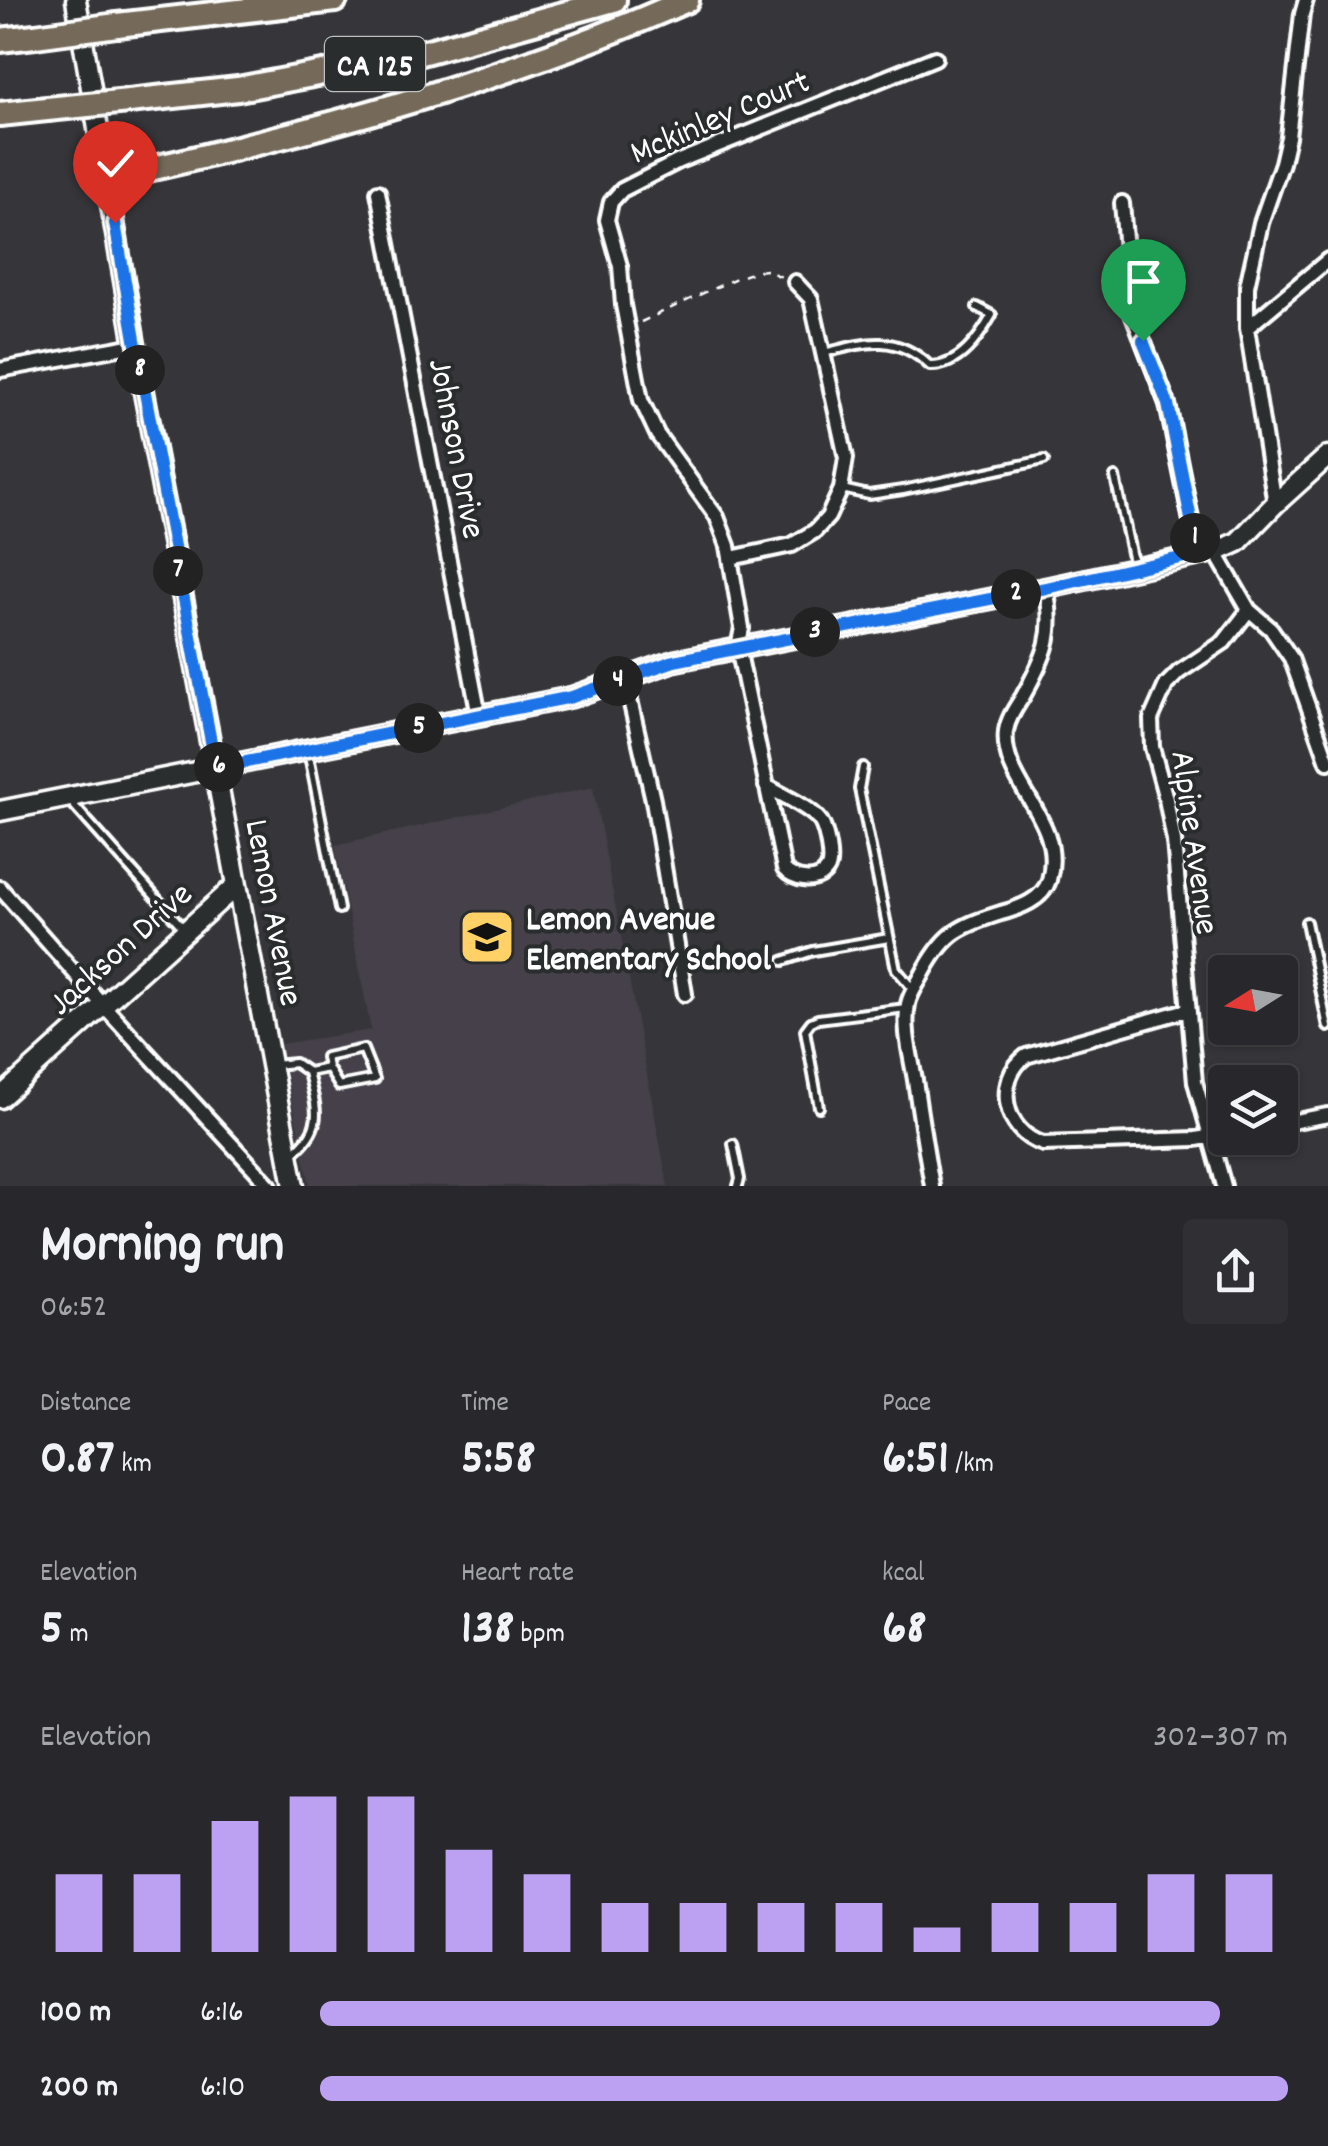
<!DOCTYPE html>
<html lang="en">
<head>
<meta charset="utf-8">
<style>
  :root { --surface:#28282c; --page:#303034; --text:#f1f3f6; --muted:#a5a6a9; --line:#444448; --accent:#bca0f2 }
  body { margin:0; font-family:Dekko,sans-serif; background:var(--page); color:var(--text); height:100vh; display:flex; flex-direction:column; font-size:38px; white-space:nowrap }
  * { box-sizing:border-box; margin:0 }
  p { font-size:32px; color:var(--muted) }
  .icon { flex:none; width:55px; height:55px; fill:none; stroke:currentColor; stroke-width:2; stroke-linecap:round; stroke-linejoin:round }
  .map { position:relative; height:1186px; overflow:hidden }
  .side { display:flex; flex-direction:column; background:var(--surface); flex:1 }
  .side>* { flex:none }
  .needle { width:65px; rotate:259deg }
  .controls { position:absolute; left:1208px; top:955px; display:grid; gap:20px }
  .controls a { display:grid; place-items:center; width:90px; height:90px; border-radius:10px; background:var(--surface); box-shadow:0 2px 8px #0004,0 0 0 2px var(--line); font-size:50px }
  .pin { position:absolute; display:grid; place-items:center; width:85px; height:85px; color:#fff; margin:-102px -42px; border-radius:50% 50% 50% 0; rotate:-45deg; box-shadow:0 0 10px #0007 }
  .pin .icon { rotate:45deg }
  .km { position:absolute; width:50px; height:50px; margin:-25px; border-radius:50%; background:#222; color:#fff; font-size:28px; line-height:50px; text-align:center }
  .round { display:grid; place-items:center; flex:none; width:105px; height:105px; border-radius:10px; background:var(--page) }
  .overview { display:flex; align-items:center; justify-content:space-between; height:170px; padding:0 40px }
  h1 { font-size:55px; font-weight:700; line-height:75px }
  .metrics { display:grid; grid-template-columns:repeat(3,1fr); gap:15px; height:170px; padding:10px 40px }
  .metrics div { display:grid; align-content:center }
  .metrics b { font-size:50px; font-weight:700 }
  .metrics small { font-size:28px; font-weight:400 }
  .metrics p { font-size:28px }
  .chart { height:280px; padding:20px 40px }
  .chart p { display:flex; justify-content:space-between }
  .chart svg { width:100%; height:180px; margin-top:10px; stroke:var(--accent); stroke-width:6 }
  ul { padding:0 40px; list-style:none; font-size:32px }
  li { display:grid; grid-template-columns:160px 120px 1fr; align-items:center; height:75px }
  li i { height:25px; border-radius:12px; background:var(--accent) }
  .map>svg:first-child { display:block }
  .built { fill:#444149 }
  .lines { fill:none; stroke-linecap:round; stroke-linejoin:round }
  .lane-casing { stroke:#fff; stroke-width:14 }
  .street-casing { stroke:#fff; stroke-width:20 }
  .secondary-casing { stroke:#fff; stroke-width:25 }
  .highway-casing { stroke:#fff; stroke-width:30 }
  .path { stroke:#fff; stroke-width:2.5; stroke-dasharray:8 8; stroke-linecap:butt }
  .lane { stroke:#2a2d2e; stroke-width:6 }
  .street { stroke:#2a2d2e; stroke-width:12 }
  .secondary { stroke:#2a2d2e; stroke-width:18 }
  .highway { stroke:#746a5a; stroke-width:22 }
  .highway-bridge-casing { stroke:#fff; stroke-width:30; stroke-linecap:butt }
  .highway-bridge { stroke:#746a5a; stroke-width:22 }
  .route-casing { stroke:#fff; stroke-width:20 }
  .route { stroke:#1a73e8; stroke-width:12 }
  .labels { text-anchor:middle; stroke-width:8; stroke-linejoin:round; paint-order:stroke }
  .shield { fill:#2a2d2e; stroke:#bfc0c0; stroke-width:2.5 }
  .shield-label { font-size:32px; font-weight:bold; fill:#fff }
  .street-label { font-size:35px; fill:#fff; stroke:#2a2d2e }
  .poi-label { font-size:35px; font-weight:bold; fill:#fff; stroke:#2a2d2e; text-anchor:start }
</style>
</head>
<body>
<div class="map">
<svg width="1328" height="1186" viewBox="0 0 1328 1186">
  <rect width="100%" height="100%" fill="#36363a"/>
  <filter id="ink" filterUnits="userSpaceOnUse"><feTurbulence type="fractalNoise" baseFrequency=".01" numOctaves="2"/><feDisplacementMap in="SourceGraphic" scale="20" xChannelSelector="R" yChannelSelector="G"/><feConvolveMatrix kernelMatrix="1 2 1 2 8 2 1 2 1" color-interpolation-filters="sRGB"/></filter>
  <g filter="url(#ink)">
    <path class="built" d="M593 787 668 1186H310L280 1044 371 1030 335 845Z"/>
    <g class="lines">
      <g class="lane-casing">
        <path id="lane" d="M824 353C867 342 895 333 930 366 959 367 979 338 992 315L977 307
          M1115 477 1134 567
          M842 489 869 495 903 490 1044 460
          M308 751 339 909
          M863 767 859 789 896 969 913 989
          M70 801 185 930
          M1306 922 1328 1027
          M783 961 813 951 889 938
          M274 1065 295 1063 308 1072C316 1108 326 1126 293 1153
          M308 1072 328 1068 339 1086 375 1079 363 1049 326 1057 328 1068
          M819 1107 805 1030 811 1022 818 1019 906 1008
          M733 1144 740 1179 738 1186"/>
      </g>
      <g class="street-casing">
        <path id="street" d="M378 192 479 716
          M1122 203 1131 310 1167 404 1198 554
          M1247 328 1328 260
          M0 370 135 345
          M1275 504 1247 328V286L1261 223 1282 163 1288 137 1302 14 1306 0
          M1218 551 1220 560 1249 610 1271 629 1291 658 1328 762
          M731 558 792 545 815 531 828 517 841 489 846 458 823 353 811 299 795 282
          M625 678 653 800 685 994
          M766 786C780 794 813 809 821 822 826 831 833 861 827 870 817 885 793 880 784 869L738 648 742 628 728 546 717 517 657 434 641 400 623 305 620 266 607 220 611 202 622 190 679 161 935 58
          M0 888 103 1005 270 1186
          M1187 1010 1026 1056C994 1080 1003 1132 1043 1144L1196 1139 1225 1134
          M1280 1124 1328 1115
          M932 1186C926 1151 920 1115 915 1080 911 1056 903 1029 908 1004 910 994 916 986 921 977 943 935 956 927 1001 913 1019 908 1043 900 1049 880 1066 819 1000 784 1006 731 1008 718 1016 707 1023 696 1045 657 1056 634 1046 588
          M1224 1186 1195 1082 1174 841 1166 799 1152 747 1151 719 1166 685 1179 672 1224 642 1249 610"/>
      </g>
      <g class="secondary-casing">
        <path id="secondary" d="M76 0 135 345 294 1186
          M0 811 572 697 674 661 1046 588 1218 551 1238 542 1275 504 1328 456
          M0 1098 237 885"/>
      </g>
      <g class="highway-casing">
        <path id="highway" d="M117 25 335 0
          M0 40 35 36
          M129 101 238 89 403 58 614 0
          M0 114 47 109
          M108 177C161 168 213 154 265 141 409 105 550 61 687 0"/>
      </g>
      <path class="path" d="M641 322 736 278 757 271 766 270 784 278"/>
      <use href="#lane" class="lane"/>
      <use href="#street" class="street"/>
      <use href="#secondary" class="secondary"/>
      <use href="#highway" class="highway"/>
      <g class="highway-bridge-casing">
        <path id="highway-bridge" d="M35 36 117 25
          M47 109 129 101"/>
      </g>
      <use href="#highway-bridge" class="highway-bridge"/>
    </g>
  </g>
  <g class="lines" filter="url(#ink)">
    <g class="route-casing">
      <path id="route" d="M115 223 136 345 216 768 572 697 674 661 1046 588 1198 554 1168 404 1143 341"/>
    </g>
    <use href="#route" class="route"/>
  </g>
  <defs>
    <g id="school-square" transform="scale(2.875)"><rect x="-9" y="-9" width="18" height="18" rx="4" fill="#ffd166" stroke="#2a2d2e"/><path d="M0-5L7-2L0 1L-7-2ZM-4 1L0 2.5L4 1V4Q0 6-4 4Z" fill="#111"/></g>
  </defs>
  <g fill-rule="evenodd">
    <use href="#school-square" x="487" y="937"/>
  </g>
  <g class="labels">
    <rect class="shield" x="325" y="37" width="100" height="54" rx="8"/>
    <g class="shield-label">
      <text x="375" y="75">CA 125</text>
    </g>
    <g class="street-label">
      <text transform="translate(719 115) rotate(-23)" y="12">Mckinley Court</text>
      <text transform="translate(459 448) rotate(79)" y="12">Johnson Drive</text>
      <text transform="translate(1197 842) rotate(82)" y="12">Alpine Avenue</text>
      <text transform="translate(276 912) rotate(79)" y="12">Lemon Avenue</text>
      <text transform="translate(119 947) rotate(-42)" y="12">Jackson Drive</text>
    </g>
    <g class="poi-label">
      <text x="526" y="929">Lemon Avenue<tspan x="526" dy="40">Elementary School</tspan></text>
    </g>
  </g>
</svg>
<div class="controls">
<a><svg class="needle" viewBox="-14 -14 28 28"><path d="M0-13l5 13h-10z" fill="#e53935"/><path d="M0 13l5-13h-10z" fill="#a5a6a9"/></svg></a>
<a><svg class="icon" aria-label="layers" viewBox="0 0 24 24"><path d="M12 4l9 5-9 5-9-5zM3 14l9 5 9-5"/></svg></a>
</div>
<div class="pin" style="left:1143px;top:341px;background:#1e9e55"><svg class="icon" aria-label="arrive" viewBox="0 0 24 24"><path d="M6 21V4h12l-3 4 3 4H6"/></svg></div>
<div class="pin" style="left:115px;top:223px;background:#d93025"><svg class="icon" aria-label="check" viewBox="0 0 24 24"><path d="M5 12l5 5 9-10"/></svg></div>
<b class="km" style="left:1195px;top:538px">1</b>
<b class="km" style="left:1016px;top:594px">2</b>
<b class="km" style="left:815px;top:632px">3</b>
<b class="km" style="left:618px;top:681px">4</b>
<b class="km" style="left:419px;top:728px">5</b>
<b class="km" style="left:219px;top:767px">6</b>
<b class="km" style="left:178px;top:571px">7</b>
<b class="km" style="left:140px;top:370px">8</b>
</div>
<section class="side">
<div class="overview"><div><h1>Morning run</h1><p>06:52</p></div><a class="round"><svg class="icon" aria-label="share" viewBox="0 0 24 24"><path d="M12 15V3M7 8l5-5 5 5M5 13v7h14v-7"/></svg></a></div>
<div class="metrics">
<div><p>Distance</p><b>0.87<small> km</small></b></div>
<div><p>Time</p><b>5:58</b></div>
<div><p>Pace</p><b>6:51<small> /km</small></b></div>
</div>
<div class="metrics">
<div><p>Elevation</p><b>5<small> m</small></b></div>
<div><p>Heart rate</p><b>138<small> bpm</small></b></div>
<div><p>kcal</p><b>68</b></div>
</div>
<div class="chart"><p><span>Elevation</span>302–307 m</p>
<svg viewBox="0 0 160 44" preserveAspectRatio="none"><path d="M5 44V25M15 44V25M25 44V12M35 44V6M45 44V6M55 44V19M65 44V25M75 44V32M85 44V32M95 44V32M105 44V32M115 44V38M125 44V32M135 44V32M145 44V25M155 44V25"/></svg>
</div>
<ul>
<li><b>100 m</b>6:16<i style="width:93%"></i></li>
<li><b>200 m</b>6:10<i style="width:100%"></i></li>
</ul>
</section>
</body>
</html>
